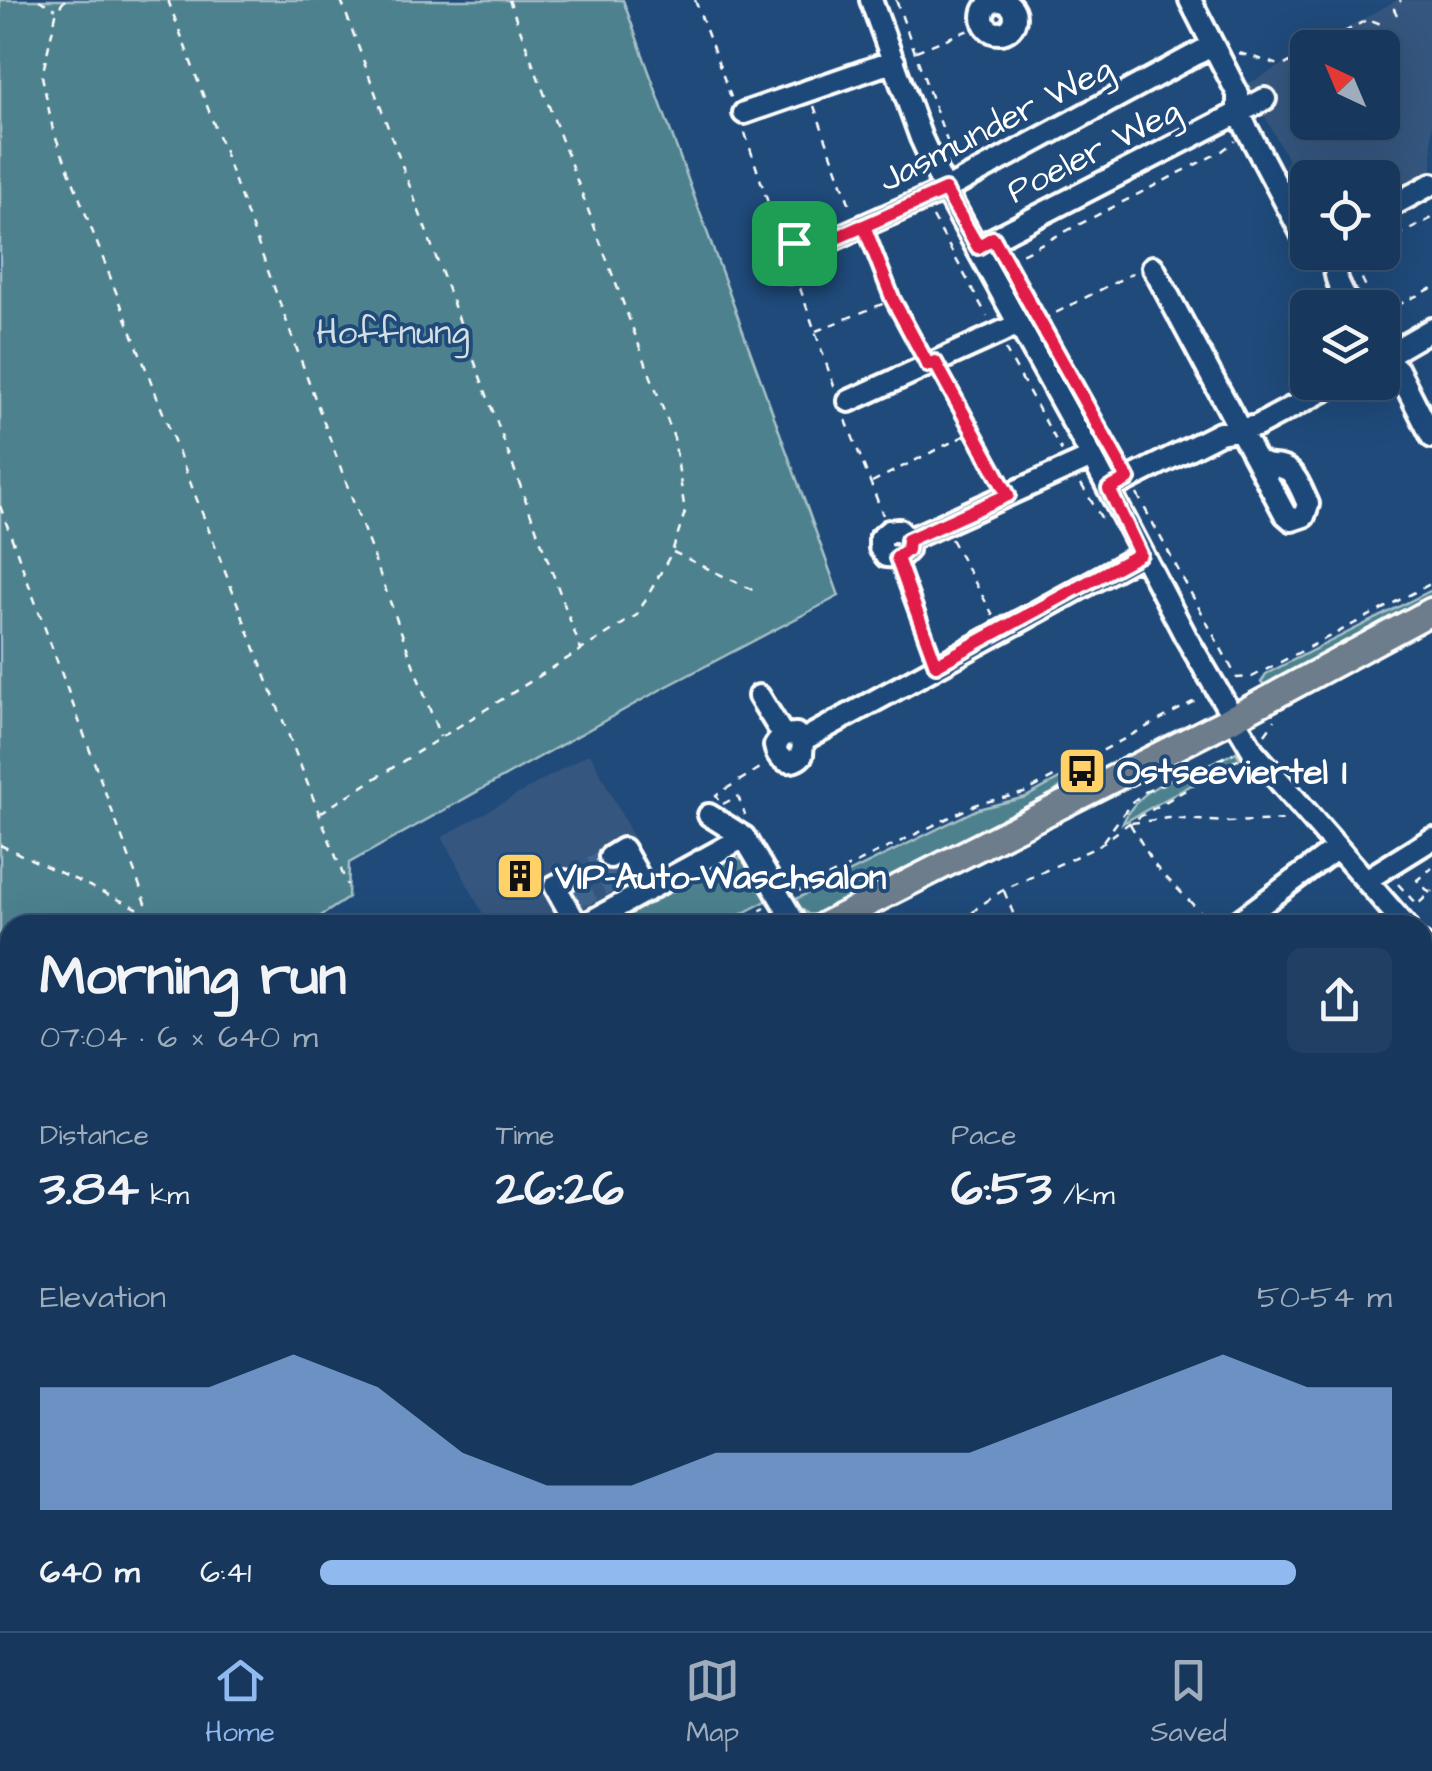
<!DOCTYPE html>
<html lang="en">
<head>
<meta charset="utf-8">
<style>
  :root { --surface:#17385c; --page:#203f62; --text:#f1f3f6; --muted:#9eacbb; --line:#365272; --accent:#90b9f0 }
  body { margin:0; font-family:"Architects Daughter",sans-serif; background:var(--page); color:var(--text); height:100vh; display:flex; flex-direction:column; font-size:38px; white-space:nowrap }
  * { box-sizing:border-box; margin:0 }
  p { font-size:32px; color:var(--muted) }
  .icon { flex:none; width:55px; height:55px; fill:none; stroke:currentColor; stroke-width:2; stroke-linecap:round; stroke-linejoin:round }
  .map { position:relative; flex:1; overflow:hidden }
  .drawer { position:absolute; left:0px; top:915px; width:1432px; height:718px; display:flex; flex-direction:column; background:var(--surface); border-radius:30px 30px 0 0; box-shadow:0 10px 40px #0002,0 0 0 2px var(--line) }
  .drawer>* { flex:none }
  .needle { width:65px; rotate:316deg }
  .buttons { position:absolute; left:1290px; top:30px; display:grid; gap:20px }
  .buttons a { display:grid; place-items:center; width:110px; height:110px; border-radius:15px; background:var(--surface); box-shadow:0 10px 40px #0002,0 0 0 2px var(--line); font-size:50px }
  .pin { position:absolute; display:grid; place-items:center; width:85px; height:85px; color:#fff; margin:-42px; border-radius:20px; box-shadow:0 5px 15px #0006 }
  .round { display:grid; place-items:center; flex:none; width:105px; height:105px; border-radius:15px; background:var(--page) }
  .overview { display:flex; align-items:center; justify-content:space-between; height:170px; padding:0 40px }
  h1 { font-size:55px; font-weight:700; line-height:75px }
  .metrics { display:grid; grid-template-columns:repeat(3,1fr); gap:15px; height:170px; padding:10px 40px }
  .metrics div { display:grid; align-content:center }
  .metrics b { font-size:50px; font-weight:700 }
  .metrics small { font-size:28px; font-weight:400 }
  .metrics p { font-size:28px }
  .chart { height:280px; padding:20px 40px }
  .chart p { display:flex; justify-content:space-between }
  .chart svg { width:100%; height:180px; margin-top:10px; fill:var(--accent); opacity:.7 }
  ul { padding:0 40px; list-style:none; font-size:32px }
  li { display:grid; grid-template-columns:160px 120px 1fr; align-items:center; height:75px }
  li i { height:25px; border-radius:12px; background:var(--accent) }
  .tab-bar { display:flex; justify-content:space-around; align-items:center; height:140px; border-top:2px solid var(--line); background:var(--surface); font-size:28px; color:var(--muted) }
  .tab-bar a { display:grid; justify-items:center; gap:5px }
  .tab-bar .active { color:var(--accent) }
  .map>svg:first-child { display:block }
  .built { fill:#36577e }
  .green { fill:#4e818e; stroke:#a6c0c6; stroke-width:2.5 }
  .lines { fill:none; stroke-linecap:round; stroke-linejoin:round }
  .minor-tunnel { stroke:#41658e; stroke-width:20; stroke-dasharray:20 10; stroke-linecap:butt }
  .minor-casing { stroke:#fff; stroke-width:28 }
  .major-casing { stroke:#fff; stroke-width:32 }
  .path { stroke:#fff; stroke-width:2.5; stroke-dasharray:8 8; stroke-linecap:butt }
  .minor { stroke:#1f4a7a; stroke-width:20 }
  .major { stroke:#6d7d8c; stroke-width:25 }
  .route-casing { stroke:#fff; stroke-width:20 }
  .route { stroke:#e11d48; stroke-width:12 }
  .labels { text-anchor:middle; stroke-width:8; stroke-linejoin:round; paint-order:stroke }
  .street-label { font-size:35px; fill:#fff; stroke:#1f4a7a }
  .park-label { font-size:35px; fill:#d3e0e3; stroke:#1f4a7a }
  .poi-label { font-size:35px; font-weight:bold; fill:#fff; stroke:#1f4a7a; text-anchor:start }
</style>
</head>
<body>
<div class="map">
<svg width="1432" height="1631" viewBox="0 0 1432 1631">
  <rect width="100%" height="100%" fill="#1f4a7a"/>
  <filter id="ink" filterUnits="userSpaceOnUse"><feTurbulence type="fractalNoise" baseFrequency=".01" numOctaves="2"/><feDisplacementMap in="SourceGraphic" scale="20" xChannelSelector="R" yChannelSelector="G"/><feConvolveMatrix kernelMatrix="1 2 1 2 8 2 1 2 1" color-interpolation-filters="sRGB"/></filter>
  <g filter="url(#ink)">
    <path class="built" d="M1397 0H1432V183L1383 210 1382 178H1308L1307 196 1248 84 1307 51 1308 122H1382V48L1313 47Z
      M590 753 654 878 564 925H489L442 837Z"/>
    <path class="green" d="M0 0H623L839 596 658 691 349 863 348 898 307 925H10V1316L0 1320Z
      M1432 590V602L1267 686 1261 682 1266 674Z
      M1236 752 1240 758 1123 823C1141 779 1198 772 1236 752Z
      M1063 777 1065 783 1029 813 824 915 808 914 792 901 978 809 1026 797Z
      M728 855C754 858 759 878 770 899L720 925H599Z
      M10 1389V1622L936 1623 914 1631H0V1394Z"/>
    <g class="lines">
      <path class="minor-tunnel" d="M565 881 610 857
        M575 900 620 876"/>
      <g class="minor-casing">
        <path id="minor" d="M871 0 921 138 945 190 1092 457 1186 637 1253 751 1405 925
          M1190 0 1238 94V112L1308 245
          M983 17a16 16 0 1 1 32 0a16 16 0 1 1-32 0Z
          M744 113 894 61
          M1382 211 1432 184
          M978 247 1265 99
          M804 252 805 262 798 270 789 272 777 263 778 250 785 244 794 243 804 252 945 190 1213 45
          M1339 252C1329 273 1341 289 1351 308
          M1153 267 1285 514 1292 520 1304 516 1308 504C1303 494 1296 473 1286 469 1274 463 1267 470 1256 459
          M1382 355 1398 370 1432 437
          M1382 358 1432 329
          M849 401 1019 324
          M1109 489 1220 433 1257 426 1340 382
          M908 540 907 550 900 557 886 556 880 548V539L889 531 899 530 908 540 1092 457
          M759 696 783 735
          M803 740 802 755C792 766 778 762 775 746L783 735 796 734 803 740 1141 555
          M709 815 744 837
          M610 857 623 849 647 891
          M1366 880 1432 839
          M565 881 555 886 577 925
          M584 925 744 837 796 925
          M1234 925 1337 848
          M1422 944 1432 955
          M1422 1009 1432 1001
          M1422 1057 1432 1066
          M1422 1246 1432 1238
          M1422 1367 1432 1361
          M1422 1488 1432 1484
          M1298 1622 1304 1631"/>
      </g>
      <g class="major-casing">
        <path id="major" d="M825 925 1233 718 1432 611
          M0 1349 10 1344"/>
      </g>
      <path class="path" d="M39 0 56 9
        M65 0 57 10 42 76 53 130 347 885
        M168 0 440 737
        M341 0 581 650
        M695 0 732 100
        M896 0 955 163
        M983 0 987 5
        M1397 15 1394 9 1401 0
        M1316 48 1368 19 1381 24
        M916 51 984 24
        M1239 53 1283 66 1308 52
        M814 106 852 211
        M745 133 777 230
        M933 217 987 316
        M870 241 893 299 919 347
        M1382 244 1432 218
        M1008 261 1222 151 1235 141
        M1355 264 1376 308
        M800 288 835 389
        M1382 313 1432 288
        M1039 320 1118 461
        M1042 320 1133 273
        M816 331 892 300
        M1005 349 1062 451
        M945 381 999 479
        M846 420 883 515
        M872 482 972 432
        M1081 484 1105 524
        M1137 494 1237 678 1252 677 1432 583
        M0 506 150 914 134 925
        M951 539 993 615
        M673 552 755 591
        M904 577 930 650
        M1265 734 1275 720
        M719 799 716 795 765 765
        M723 804 738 796 745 815
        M320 813 637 615 672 552 685 512 674 438 509 0
        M1131 823 1169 818 1226 822 1287 820
        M1130 824 1156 867 1213 925
        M1103 841 1132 802 1145 792 1233 753
        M0 845 174 925
        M1398 884 1417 905 1432 891
        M799 891 977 804 1024 793 1200 698
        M1004 891 1018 925
        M1430 893 1417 880 1432 868
        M732 925 765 908
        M961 925 977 908 1003 890 1099 846 1129 823 1239 759
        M0 1017 10 1010
        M0 1118 10 1111
        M0 1230H10
        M0 1378 10 1374
        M45 1622 47 1631
        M343 1622 347 1631"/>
      <use href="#minor" class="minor"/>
      <use href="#major" class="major"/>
    </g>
  </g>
  <g class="lines" filter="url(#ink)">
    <g class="route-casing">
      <path id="route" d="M794 243 804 252 864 226 893 300 928 365 935 362 1008 495 908 540 907 550 897 558 936 665 1140 554 1109 489 1128 479 993 238 978 247 945 190 864 226 858 228 804 252 802 266 788 272 777 263 776 254 783 246 794 243"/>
    </g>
    <use href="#route" class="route"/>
  </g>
  <defs>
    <g id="bus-square" transform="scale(2.5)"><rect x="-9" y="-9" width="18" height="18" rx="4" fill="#ffd166" stroke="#1f4a7a"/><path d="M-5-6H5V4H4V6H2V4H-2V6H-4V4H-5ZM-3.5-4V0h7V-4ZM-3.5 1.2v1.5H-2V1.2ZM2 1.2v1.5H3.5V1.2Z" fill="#111"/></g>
    <g id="building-square" transform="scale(2.5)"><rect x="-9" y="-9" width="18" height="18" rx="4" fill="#ffd166" stroke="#1f4a7a"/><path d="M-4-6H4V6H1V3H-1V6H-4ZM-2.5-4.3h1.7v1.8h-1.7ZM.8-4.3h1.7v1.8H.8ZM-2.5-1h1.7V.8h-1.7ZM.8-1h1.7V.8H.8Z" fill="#111"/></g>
  </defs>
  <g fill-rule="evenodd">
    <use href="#bus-square" x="1082" y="771"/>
    <use href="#building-square" x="520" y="876"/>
  </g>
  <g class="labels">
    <g class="street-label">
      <text transform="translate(995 123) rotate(-27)" y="12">Jasmunder Weg</text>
      <text transform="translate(1093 150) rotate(-27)" y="12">Poeler Weg</text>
    </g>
    <g class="park-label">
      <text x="393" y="343">Hoffnung</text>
    </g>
    <g class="poi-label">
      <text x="1117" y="783">Ostseeviertel I</text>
      <text x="555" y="888">VIP-Auto-Waschsalon</text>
    </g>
  </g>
</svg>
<div class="buttons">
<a><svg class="needle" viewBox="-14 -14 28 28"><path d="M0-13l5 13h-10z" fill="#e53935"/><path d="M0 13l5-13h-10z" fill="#9eacbb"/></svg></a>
<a><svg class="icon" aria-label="locate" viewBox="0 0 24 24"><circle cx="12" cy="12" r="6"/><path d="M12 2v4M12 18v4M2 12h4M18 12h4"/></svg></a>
<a><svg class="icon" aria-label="layers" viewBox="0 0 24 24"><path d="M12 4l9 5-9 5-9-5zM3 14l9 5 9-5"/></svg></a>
</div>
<div class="pin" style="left:794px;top:243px;background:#1e9e55"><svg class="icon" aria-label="arrive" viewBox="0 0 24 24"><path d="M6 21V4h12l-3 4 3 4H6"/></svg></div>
<section class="drawer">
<div class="overview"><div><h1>Morning run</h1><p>07:04 · 6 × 640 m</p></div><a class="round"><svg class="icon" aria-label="share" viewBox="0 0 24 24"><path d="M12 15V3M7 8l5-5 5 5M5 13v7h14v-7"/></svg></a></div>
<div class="metrics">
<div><p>Distance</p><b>3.84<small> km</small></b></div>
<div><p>Time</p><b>26:26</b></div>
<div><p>Pace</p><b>6:53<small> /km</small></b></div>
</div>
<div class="chart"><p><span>Elevation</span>50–54 m</p>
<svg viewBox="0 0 160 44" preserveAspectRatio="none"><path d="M0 44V14L10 14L20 14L30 6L40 14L50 30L60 38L70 38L80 30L90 30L100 30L110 30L120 22L130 14L140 6L150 14L160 14V44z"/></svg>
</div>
<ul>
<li><b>640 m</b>6:41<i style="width:91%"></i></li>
</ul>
</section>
</div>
<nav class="tab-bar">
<a class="active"><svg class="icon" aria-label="home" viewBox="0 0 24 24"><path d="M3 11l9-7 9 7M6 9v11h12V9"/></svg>Home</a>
<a><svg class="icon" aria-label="map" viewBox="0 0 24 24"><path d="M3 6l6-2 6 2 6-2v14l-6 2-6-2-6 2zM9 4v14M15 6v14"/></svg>Map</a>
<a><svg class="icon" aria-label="saved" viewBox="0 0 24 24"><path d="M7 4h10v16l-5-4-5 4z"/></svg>Saved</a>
</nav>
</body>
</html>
